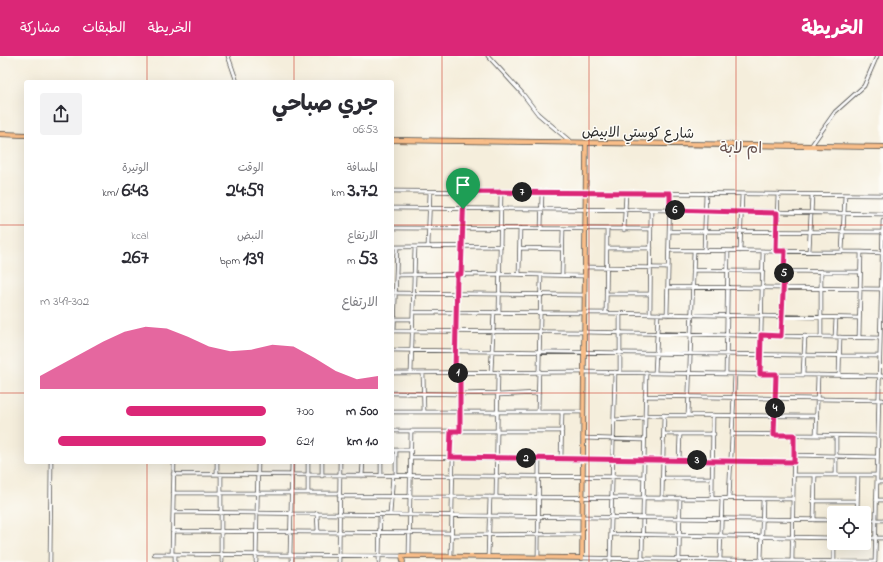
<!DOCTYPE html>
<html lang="ar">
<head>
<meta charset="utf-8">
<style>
  :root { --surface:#fff; --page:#f2f2f3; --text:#2b2b33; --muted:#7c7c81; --accent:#db2777 }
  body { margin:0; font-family:"Indie Flower","Playpen Sans Arabic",sans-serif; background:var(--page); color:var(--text); direction:rtl; height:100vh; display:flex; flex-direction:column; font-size:15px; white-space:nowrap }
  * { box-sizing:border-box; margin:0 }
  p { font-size:13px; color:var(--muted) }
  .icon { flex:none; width:22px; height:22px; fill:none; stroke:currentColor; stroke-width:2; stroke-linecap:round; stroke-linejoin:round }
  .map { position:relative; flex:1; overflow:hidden; direction:ltr }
  .details { position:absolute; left:24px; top:24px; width:370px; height:384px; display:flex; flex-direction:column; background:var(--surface); border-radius:4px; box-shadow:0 4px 16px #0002; direction:rtl }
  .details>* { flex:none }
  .buttons { position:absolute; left:827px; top:450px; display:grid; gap:8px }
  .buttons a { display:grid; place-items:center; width:44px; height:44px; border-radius:4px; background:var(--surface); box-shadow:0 4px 16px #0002; font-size:20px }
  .pin { position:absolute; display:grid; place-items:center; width:34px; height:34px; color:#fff; margin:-41px -17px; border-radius:50% 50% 50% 0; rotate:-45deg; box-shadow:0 0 4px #0007 }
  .pin .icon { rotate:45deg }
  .km { position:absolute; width:20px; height:20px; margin:-10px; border-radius:50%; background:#222; color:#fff; font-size:11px; line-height:20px; text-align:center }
  .round { display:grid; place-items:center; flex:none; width:42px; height:42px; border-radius:4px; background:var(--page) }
  .overview { display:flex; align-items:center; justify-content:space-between; height:68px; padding:0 16px }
  h1 { font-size:22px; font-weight:700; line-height:30px }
  .stats { display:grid; grid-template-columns:repeat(3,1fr); gap:6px; height:68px; padding:4px 16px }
  .stats div { display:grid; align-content:center }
  .stats b { font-size:20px; font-weight:700 }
  .stats small { font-size:11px; font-weight:400 }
  .stats p { font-size:11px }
  .chart { height:112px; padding:8px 16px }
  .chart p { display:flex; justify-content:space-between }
  .chart svg { width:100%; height:72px; margin-top:4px; fill:var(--accent); opacity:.7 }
  ul { padding:0 16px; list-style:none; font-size:13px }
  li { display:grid; grid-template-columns:64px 48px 1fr; align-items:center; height:30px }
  li i { height:10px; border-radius:5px; background:var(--accent) }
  header { display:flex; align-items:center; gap:24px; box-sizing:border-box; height:56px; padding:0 20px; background:var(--accent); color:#fff }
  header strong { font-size:19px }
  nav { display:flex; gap:22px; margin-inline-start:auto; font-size:14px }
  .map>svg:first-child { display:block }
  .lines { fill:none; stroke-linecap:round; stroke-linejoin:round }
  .minor-casing { stroke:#494846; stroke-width:4.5 }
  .major-casing { stroke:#494846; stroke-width:5.5 }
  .highway-casing { stroke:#494846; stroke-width:6 }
  .minor { stroke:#fff; stroke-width:3 }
  .major { stroke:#f8bd88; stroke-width:4 }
  .highway { stroke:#f8bd88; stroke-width:4.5 }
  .route-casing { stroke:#fff; stroke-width:8 }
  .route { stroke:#db2777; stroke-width:5 }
  .grid { fill:none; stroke:#c8321e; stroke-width:1; stroke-opacity:0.55 }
  .labels { text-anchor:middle; stroke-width:3; stroke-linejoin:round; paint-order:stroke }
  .street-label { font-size:14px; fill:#2b2b2b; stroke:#fdfcf7 }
  .quarter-label { font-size:16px; fill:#6a5552; stroke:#fdfcf7 }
</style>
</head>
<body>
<header>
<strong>الخريطة</strong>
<nav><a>الخريطة</a><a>الطبقات</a><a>مشاركة</a></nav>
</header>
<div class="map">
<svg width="883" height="506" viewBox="0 0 883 506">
  <rect width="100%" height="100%" fill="#fdfcf7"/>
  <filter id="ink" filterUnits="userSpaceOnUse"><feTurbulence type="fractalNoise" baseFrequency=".025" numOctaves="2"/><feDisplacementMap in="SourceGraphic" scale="8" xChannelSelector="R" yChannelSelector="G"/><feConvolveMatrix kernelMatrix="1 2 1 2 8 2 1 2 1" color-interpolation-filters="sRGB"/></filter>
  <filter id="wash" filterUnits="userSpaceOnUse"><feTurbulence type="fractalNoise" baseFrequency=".012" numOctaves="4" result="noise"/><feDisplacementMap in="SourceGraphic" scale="16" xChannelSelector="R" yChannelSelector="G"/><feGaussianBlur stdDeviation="0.9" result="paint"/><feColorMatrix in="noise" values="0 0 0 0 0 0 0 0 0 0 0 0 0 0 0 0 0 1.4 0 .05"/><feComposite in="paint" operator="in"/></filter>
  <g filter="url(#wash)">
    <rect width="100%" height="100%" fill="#f5eedc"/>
  </g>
  <g filter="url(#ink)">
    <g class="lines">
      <g class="minor-casing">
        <path id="minor" d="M228 0 237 26
          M488 0 522 37 538 58 572 87
          M811 90 835 56 864 30 877 0
          M392 135 883 139
          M392 152 670 154 883 158
          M392 172 651 173
          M541 173 542 136
          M624 174 626 137
          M669 175 883 176
          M428 190 430 136
          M392 191 501 190
          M520 192 562 193
          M607 192H651
          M669 194 861 196 883 197
          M704 195 706 137
          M740 195 742 138
          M776 195 778 138
          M809 195 812 139
          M842 196 845 139
          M584 211 668 212
          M693 214 763 215
          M784 215 860 216
          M461 218 464 136
          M519 218 520 172
          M396 219 501 218 584 220
          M562 219 563 173
          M668 231 881 233
          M392 237 584 239
          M606 238H650
          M413 256 606 257 859 262
          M499 256 501 136
          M606 257 607 174
          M620 257V316
          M650 258 651 154
          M667 259 670 137
          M394 263H413
          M392 275 584 276 880 282
          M394 275 397 191
          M781 280 785 195
          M821 281V215
          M835 281 836 262
          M859 281 861 196
          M392 294 880 300
          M491 316 494 256
          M392 317 583 316 883 320
          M411 317 415 191
          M423 317 424 356
          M455 317 457 218
          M460 317V375
          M655 317 658 258
          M726 318 728 195
          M760 318 763 195
          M803 318 805 280
          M839 319 840 281
          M392 337 460 338 498 337
          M498 339 539 337
          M645 340 883 344
          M392 356H583
          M538 356 541 219
          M645 359 817 360
          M688 359 694 195
          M614 364 645 362
          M392 375H562
          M664 378H714
          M732 378 878 380
          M774 379 776 318
          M816 379 818 319
          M836 380V419
          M583 382 644 384
          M392 394H411
          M794 399 877 401
          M411 401 794 407
          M450 401 451 375
          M561 403 562 356
          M679 404 680 378
          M173 418 644 421
          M217 418V406
          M381 419V406
          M396 419V394
          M793 419H877
          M322 420V406
          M362 420 363 406
          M662 422H712
          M877 426H883
          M173 437H339
          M308 437V406
          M339 440 793 443
          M496 441 498 316
          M662 442 664 359
          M712 442 713 359
          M729 442 735 318
          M876 444H883
          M813 445H857
          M173 456 834 464
          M317 457 318 475
          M857 457 858 419
          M390 458 393 419
          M814 464 815 419
          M864 464H883
          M172 475 451 477
          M611 478 834 482
          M451 479 582 478
          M864 482H883
          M154 498 402 500
          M172 498 174 406
          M221 499V418
          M290 499 292 406
          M409 500 411 375
          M451 500 453 401
          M488 501 490 441
          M538 501 539 402
          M582 502 875 506
          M642 502 646 316
          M720 503 722 442
          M761 504 763 443
          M792 505 794 379
          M834 505V487
          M50 506 51 406
          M175 506V498
          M222 506V499
          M256 506 258 406
          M292 506V499
          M339 506 340 406
          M379 506 380 458
          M610 506 615 316
          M679 506 680 442
          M875 506 883 165"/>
      </g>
      <g class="major-casing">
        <path id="major" d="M403 506 402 500 582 502 586 87"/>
      </g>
      <g class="highway-casing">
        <path id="highway" d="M0 78 26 79
          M392 84 883 91"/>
      </g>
      <use href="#minor" class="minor"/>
      <use href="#major" class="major"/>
      <use href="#highway" class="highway"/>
    </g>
  </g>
  <g class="lines" filter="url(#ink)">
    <g class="route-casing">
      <path id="route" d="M464 136 670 137V154L777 157 776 195H785L781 280 761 279 760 318H776L774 379H794V406L450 401 451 375H460V317H455L457 218H461Z"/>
    </g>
    <use href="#route" class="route"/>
  </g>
  <path class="grid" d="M147 0V26M294 0V26M442 0V506M589 0V506M736 0V506M0 169H26M392 169H883M0 337H26M392 337H883M147 406V506M294 406V506"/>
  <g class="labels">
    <g class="street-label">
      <text transform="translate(638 76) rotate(1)" y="5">شارع كوستي الابيض</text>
    </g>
    <g class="quarter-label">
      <text x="741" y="97">ام لابة</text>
    </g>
  </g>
</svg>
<div class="buttons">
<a><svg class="icon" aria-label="locate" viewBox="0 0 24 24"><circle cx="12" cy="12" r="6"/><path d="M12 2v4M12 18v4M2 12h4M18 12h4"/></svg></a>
</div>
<div class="pin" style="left:463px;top:153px;background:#1e9e55"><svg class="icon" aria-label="arrive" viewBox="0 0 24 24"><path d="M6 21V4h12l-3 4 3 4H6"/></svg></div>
<b class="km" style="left:458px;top:317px">1</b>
<b class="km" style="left:526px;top:402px">2</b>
<b class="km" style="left:697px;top:404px">3</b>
<b class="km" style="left:775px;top:352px">4</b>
<b class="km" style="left:784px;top:217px">5</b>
<b class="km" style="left:675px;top:154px">6</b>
<b class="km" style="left:522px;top:136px">7</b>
<section class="details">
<div class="overview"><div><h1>جري صباحي</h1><p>06:53</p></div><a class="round"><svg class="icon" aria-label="share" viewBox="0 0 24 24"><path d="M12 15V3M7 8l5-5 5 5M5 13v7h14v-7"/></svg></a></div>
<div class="stats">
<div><p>المسافة</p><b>3.72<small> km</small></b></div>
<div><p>الوقت</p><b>24:59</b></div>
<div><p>الوتيرة</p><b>6:43<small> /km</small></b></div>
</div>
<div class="stats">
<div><p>الارتفاع</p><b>53<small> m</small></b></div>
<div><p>النبض</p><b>139<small> bpm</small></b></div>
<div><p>kcal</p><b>267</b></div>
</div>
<div class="chart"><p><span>الارتفاع</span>302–349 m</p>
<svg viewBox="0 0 160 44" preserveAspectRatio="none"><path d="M0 44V36L10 29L20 22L30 15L40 9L50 6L60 7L70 12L80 18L90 21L100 20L110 17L120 18L130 25L140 33L150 38L160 36V44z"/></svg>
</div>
<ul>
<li><b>500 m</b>7:00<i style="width:62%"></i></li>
<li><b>1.0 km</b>6:21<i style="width:92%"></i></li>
</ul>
</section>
</div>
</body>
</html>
